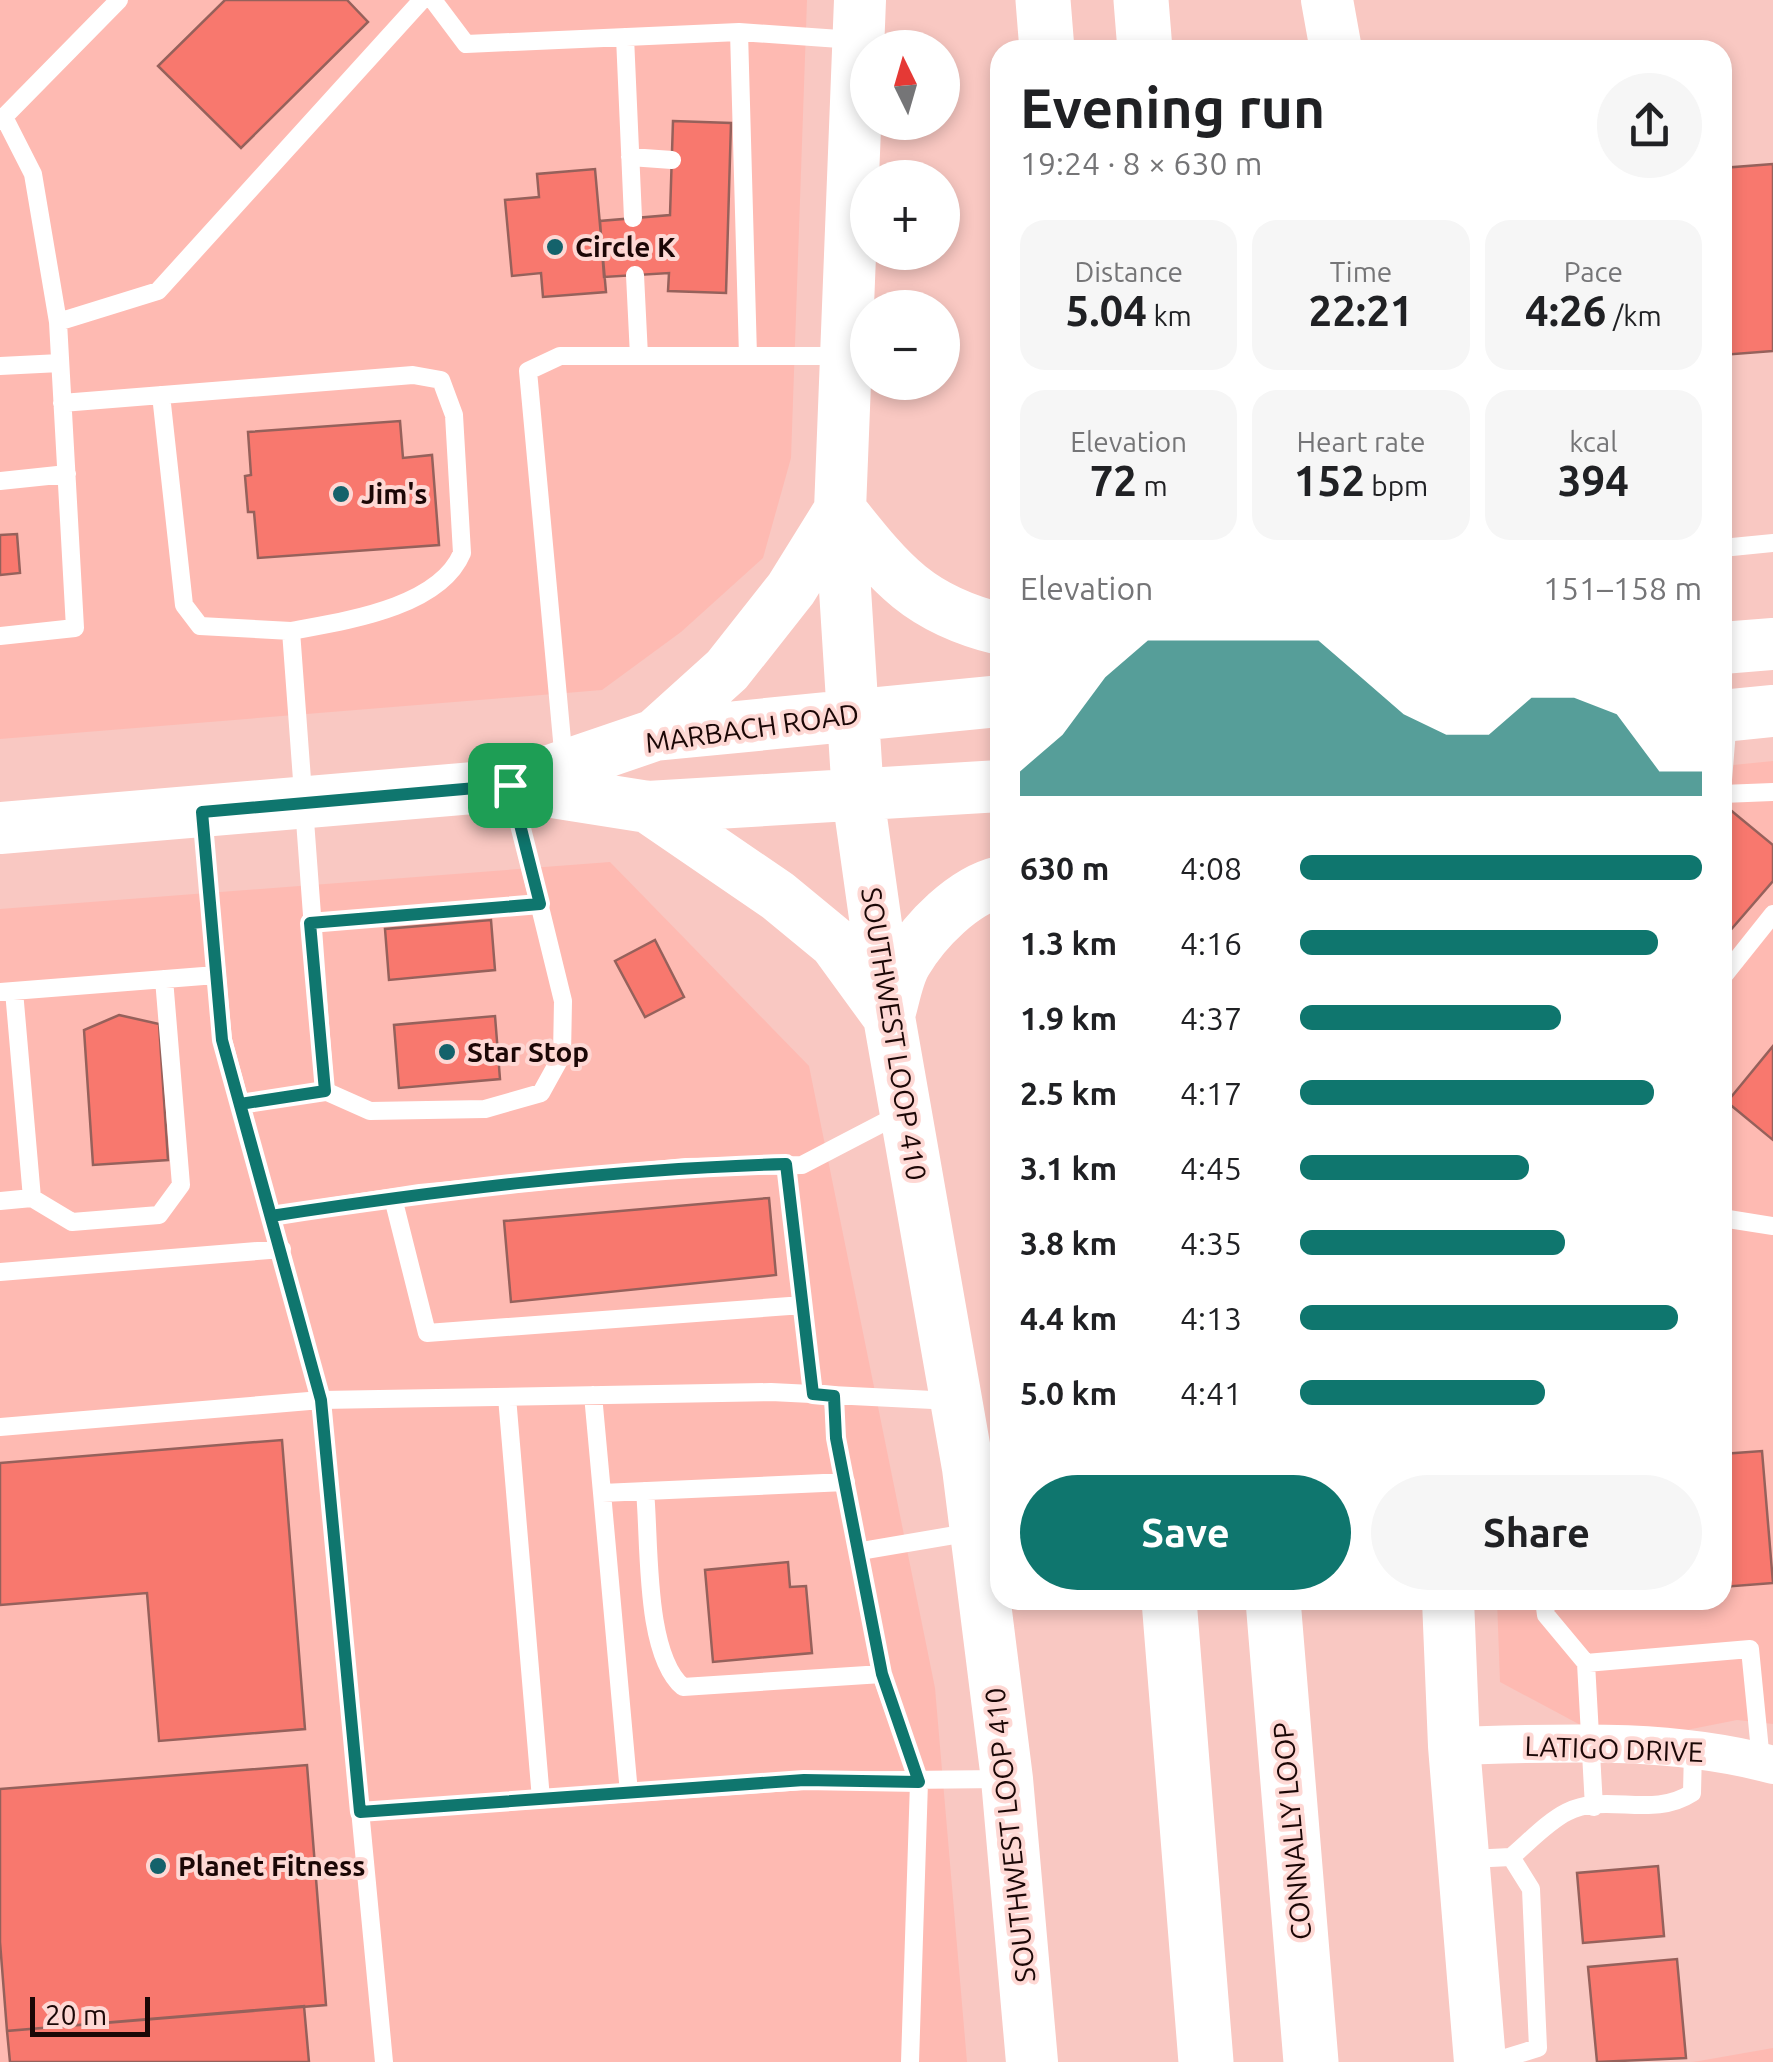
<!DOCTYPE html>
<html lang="en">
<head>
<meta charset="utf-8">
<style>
  :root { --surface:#fff; --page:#f6f6f6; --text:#202124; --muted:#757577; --accent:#0f766e }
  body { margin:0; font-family:Ubuntu,sans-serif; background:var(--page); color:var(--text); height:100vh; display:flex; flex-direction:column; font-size:38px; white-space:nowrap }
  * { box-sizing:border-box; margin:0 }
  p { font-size:32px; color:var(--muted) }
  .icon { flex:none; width:55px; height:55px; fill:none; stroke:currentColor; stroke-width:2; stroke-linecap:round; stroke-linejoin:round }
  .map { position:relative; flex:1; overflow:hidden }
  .sheet { position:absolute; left:990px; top:40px; width:742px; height:1570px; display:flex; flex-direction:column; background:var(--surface); border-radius:30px; box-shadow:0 5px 15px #0003 }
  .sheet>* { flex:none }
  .needle { width:65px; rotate:355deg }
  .fabs { position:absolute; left:850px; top:30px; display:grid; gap:20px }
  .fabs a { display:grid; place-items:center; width:110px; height:110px; border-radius:50%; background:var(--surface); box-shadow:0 5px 15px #0003; font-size:50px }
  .scale { position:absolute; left:30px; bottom:25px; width:120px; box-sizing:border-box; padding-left:10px; border:5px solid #1b0706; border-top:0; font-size:28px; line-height:35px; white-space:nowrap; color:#1b0706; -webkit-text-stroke:8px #fed8d4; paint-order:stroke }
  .pin { position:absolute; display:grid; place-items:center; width:85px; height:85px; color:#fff; margin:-42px; border-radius:20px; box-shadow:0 5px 15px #0006 }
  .round { display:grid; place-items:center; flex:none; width:105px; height:105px; border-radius:52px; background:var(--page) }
  .summary { display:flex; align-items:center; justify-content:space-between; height:170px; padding:0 30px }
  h1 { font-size:55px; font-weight:600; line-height:75px }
  .metrics { display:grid; grid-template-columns:repeat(3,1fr); gap:15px; height:170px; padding:10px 30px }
  .metrics div { display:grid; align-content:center; border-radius:25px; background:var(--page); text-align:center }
  .metrics b { font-size:42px; font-weight:600 }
  .metrics small { font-size:28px; font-weight:400 }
  .metrics p { font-size:28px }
  .chart { height:280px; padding:20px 30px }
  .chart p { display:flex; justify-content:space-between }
  .chart svg { width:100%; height:180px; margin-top:10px; fill:var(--accent); opacity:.7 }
  .action { display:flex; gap:20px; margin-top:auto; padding:20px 30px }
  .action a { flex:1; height:115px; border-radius:60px; background:var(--accent); color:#fff; font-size:40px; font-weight:600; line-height:115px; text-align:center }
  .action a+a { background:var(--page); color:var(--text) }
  ul { padding:0 30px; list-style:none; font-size:32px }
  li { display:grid; grid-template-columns:160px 120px 1fr; align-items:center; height:75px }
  li i { height:25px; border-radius:12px; background:var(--accent) }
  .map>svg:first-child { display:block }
  .built { fill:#febab2 }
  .building { fill:#f8786e; stroke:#96615b; stroke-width:2.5 }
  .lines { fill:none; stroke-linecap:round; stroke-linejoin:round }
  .service { stroke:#fff; stroke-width:18 }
  .minor { stroke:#fff; stroke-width:38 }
  .secondary { stroke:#fff; stroke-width:52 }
  .motorway { stroke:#fff; stroke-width:55 }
  .route-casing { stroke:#fff; stroke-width:20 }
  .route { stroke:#0f766e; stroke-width:12 }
  .poi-dot { fill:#14626b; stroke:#fed8d4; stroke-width:4 }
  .labels { text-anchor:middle; stroke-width:8; stroke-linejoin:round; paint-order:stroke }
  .poi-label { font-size:28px; font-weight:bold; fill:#1b0706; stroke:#fed8d4; text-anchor:start }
  .street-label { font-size:28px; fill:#1b0706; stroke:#fed8d4 }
</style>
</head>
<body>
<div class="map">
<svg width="1773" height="2062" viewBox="0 0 1773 2062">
  <rect width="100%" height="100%" fill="#f9c8c2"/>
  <path class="built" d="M0 0H807L791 458 763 558 681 632 602 690 0 739Z
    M1773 761V1724L1737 1720 1616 1744 1500 1682 1497 1600H1722L1723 766Z
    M610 862 809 1066 935 1688 967 2062H0V909Z
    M1773 2048V2062H1691L1699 2061Z"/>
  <path class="building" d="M225 0H347L368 22 241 148 158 66Z
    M673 121 731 123 726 293 668 291 669 273 604 277 600 221 670 215Z
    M1773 164V351L1722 355V168Z
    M595 169 606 292 543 297 541 273 512 276 505 200 539 197 537 174Z
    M400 421 403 458 432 455 439 545 258 558 254 512H248L245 476 251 475 248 432Z
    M17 534 20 573 0 575V535Z
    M1728 808 1773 845V881L1722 940V815Z
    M491 920 495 970 389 980 385 929Z
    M655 940 684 997 645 1017 615 961Z
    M119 1015 159 1024 168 1160 93 1165 84 1030Z
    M495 1016 500 1079 399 1088 394 1025Z
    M1773 1046V1140L1727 1102Z
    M769 1198 776 1275 511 1302 504 1221Z
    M282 1440 305 1729 159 1741 147 1593 0 1605V1463Z
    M1762 1451 1773 1583 1722 1587V1454Z
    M788 1562 790 1587 806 1586 812 1653 713 1662 705 1570Z
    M307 1765 326 2005 7 2031 0 1942V1789Z
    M1658 1866 1664 1936 1583 1943 1577 1873Z
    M1677 1959 1686 2058 1597 2062 1588 1967Z
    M304 2006 309 2062H10L7 2031Z"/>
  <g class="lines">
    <path class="service" d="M433 0 466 44 739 32
      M625 37 633 218
      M0 121 119 0
      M630 157 672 160
      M635 275 639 356
      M58 322 158 291 422 0
      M748 356 739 32 854 40
      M0 366 60 363
      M161 395 184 605 200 626 291 631
      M62 403 413 375 441 380 454 415 462 553C439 608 344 621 291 631L325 1091
      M0 481 67 474
      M1722 548 1773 543
      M0 636 75 628 58 322 33 174 4 117
      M564 762 528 371 560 356H840
      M1722 792 1728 718
      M1722 794 1773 792
      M202 817 223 1040 321 1400 384 2062
      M310 923 540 904
      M1722 978 1773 914
      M0 992 216 975
      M240 1104 325 1091 370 1111 485 1109 541 1093 562 1055 563 1001 512 793
      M786 1165 813 1394
      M32 1198 72 1222 159 1215 181 1185 164 979
      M393 1198 427 1333 803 1305
      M0 1201 32 1198 14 991
      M271 1216 420 1193 686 1167 802 1165 900 1114
      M1722 1218 1773 1226
      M0 1272 282 1249
      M593 1395 602 1493
      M833 1395 836 1438 883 1679 919 1782 910 2062
      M507 1397 541 1799
      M0 1427 321 1400 771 1392 953 1401
      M645 1491C650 1542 644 1654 683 1687L882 1674
      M861 1551 973 1532
      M1544 1600 1546 1615 1586 1663 1750 1649 1761 1761
      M1586 1663 1594 1807
      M629 1793 602 1493 846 1482
      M360 1812 803 1781 1002 1779
      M1511 1857C1528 1843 1547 1822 1567 1812 1606 1792 1652 1819 1692 1793L1693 1750
      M1469 1859 1511 1857 1531 1889 1538 2048 1492 2062"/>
    <path class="minor" d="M1454 1746C1561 1743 1669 1737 1773 1765"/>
    <path class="secondary" d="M860 0 840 510 858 796 889 1017 968 1468 1007 1779 1032 2062
      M1327 0 1336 50
      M840 510C891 574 918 609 1000 629
      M1722 648 1773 644
      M1722 716 1773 711
      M655 735 727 670 791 589 840 510
      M521 787 648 807 1000 786
      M648 807 778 896 835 943 886 1013
      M0 828 509 785 655 735 1000 701
      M889 1015C894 999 897 977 906 962 925 930 963 891 1000 882
      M1448 1600 1454 1746 1480 2062"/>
    <path class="motorway" d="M1043 0 1047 50
      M1141 0 1145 50
      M1169 1600 1206 2062
      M1273 1600 1311 2062"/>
  </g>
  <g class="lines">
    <g class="route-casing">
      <path id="route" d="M510 785 202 812 222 1040 321 1400 360 1812 804 1780 919 1782 882 1674 836 1438 834 1396 813 1394 786 1164C613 1169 442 1190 271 1216L240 1104 325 1091 310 923 540 904 510 785"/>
    </g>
    <use href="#route" class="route"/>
  </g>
  <g class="poi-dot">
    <circle cx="555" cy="247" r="10"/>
    <circle cx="341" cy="494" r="10"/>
    <circle cx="447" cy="1052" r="10"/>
    <circle cx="158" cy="1866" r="10"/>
  </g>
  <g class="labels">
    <g class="poi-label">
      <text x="575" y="257">Circle K</text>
      <text x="361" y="504">Jim's</text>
      <text x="467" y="1062">Star Stop</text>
      <text x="178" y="1876">Planet Fitness</text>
    </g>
    <g class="street-label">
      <text transform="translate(752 728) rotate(-8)" y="10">MARBACH ROAD</text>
      <text transform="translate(894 1034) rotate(81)" y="10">SOUTHWEST LOOP 410</text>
      <text transform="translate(1614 1749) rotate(2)" y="10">LATIGO DRIVE</text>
      <text transform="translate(1292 1831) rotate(-95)" y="10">CONNALLY LOOP</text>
      <text transform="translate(1010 1835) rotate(-96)" y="10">SOUTHWEST LOOP 410</text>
    </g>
  </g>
</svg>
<div class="fabs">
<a><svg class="needle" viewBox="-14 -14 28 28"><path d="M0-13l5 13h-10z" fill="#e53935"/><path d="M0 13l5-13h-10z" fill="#757577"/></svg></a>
<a>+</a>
<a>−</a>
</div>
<div class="scale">20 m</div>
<div class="pin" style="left:510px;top:785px;background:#1e9e55"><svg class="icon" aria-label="arrive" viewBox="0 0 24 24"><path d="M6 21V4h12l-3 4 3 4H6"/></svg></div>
<section class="sheet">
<div class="summary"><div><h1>Evening run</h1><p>19:24 · 8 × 630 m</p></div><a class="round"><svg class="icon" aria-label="share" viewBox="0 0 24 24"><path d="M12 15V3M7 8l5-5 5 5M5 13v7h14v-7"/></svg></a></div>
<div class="metrics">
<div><p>Distance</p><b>5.04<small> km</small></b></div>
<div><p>Time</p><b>22:21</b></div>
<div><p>Pace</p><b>4:26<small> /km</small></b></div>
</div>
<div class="metrics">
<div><p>Elevation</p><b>72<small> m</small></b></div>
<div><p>Heart rate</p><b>152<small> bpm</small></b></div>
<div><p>kcal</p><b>394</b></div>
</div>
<div class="chart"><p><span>Elevation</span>151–158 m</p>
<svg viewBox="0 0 160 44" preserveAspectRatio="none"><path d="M0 44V38L10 29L20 15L30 6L40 6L50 6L60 6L70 6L80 15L90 24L100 29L110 29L120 20L130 20L140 24L150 38L160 38V44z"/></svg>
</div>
<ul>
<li><b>630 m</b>4:08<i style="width:100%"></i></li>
<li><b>1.3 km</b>4:16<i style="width:89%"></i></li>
<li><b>1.9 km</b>4:37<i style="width:65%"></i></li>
<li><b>2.5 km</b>4:17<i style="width:88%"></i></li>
<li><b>3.1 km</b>4:45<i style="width:57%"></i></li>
<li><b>3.8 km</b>4:35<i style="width:66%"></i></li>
<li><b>4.4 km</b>4:13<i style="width:94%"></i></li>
<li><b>5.0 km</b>4:41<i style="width:61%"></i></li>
</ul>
<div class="action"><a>Save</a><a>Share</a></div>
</section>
</div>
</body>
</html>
